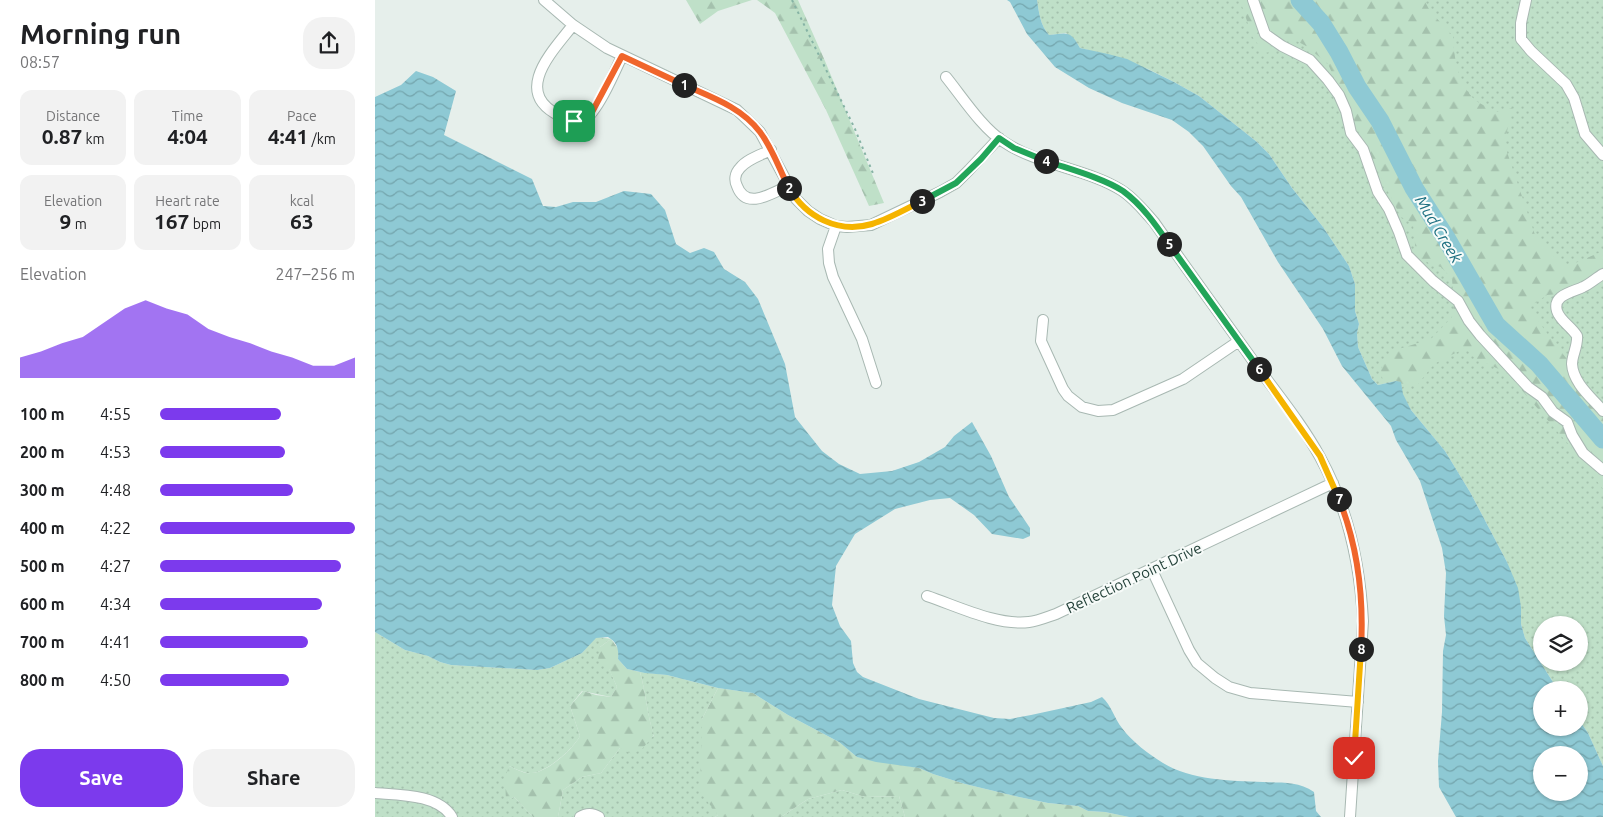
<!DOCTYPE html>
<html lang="en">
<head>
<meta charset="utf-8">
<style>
  :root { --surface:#fff; --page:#f2f2f2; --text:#202124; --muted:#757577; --accent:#7c3aed }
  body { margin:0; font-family:Ubuntu,sans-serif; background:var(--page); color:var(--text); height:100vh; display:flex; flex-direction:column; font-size:19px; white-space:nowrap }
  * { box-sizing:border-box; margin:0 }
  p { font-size:16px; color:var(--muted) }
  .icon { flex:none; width:28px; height:28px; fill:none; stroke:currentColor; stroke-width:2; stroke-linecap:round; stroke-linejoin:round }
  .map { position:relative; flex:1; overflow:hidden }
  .panel { display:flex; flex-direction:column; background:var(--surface); width:375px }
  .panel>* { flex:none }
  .fabs { position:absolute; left:1158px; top:616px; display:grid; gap:10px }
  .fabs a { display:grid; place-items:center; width:55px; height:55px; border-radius:50%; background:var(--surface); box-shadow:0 1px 4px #0004; font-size:25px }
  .pin { position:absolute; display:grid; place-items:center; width:42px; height:42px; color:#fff; margin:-21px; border-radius:10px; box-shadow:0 2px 8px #0006 }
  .km { position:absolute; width:25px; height:25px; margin:-12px; border-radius:50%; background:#222; color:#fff; font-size:14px; line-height:25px; text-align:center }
  .round { display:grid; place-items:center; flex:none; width:52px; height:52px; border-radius:20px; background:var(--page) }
  .summary { display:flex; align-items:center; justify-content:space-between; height:85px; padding:0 20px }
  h1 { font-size:28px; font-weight:600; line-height:38px }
  .figures { display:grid; grid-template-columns:repeat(3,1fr); gap:8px; height:85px; padding:5px 20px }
  .figures div { display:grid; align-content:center; border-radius:12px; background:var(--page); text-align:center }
  .figures b { font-size:21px; font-weight:600 }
  .figures small { font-size:14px; font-weight:400 }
  .figures p { font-size:14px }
  .chart { height:140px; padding:10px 20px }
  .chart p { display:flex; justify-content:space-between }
  .chart svg { width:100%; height:90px; margin-top:5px; fill:var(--accent); opacity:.7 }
  .primary-button { display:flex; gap:10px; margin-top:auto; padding:10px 20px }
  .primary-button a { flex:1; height:58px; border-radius:20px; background:var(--accent); color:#fff; font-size:20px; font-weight:600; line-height:58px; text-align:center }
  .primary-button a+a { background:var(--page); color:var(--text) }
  ul { padding:0 20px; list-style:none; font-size:16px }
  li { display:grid; grid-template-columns:80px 60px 1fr; align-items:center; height:38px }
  li i { height:12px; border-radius:6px; background:var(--accent) }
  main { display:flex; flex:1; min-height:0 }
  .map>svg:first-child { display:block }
  .green { fill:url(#green-dots); fill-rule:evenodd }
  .forest { fill:url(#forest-firs) }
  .water { fill:url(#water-waves); fill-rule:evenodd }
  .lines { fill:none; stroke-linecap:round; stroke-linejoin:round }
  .river { stroke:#8ec9d4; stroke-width:19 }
  .minor-casing { stroke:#a8b8b2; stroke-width:12 }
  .path { stroke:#86b3a5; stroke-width:2; stroke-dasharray:2.5 4; stroke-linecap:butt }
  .minor { stroke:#fff; stroke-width:10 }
  .split-1-casing { stroke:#fff; stroke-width:10 }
  .split-2-casing { stroke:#fff; stroke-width:10 }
  .split-3-casing { stroke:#fff; stroke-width:10 }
  .split-4-casing { stroke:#fff; stroke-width:10 }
  .split-5-casing { stroke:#fff; stroke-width:10 }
  .split-6-casing { stroke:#fff; stroke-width:10 }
  .split-7-casing { stroke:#fff; stroke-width:10 }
  .split-8-casing { stroke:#fff; stroke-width:10 }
  .split-9-casing { stroke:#fff; stroke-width:10 }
  .split-1 { stroke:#f0652b; stroke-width:6 }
  .split-2 { stroke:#f0652b; stroke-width:6 }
  .split-3 { stroke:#f5b400; stroke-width:6 }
  .split-4 { stroke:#22a559; stroke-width:6 }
  .split-5 { stroke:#22a559; stroke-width:6 }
  .split-6 { stroke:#22a559; stroke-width:6 }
  .split-7 { stroke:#f5b400; stroke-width:6 }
  .split-8 { stroke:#f0652b; stroke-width:6 }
  .split-9 { stroke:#f5b400; stroke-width:6 }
  .labels { text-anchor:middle; stroke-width:4; stroke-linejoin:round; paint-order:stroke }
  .street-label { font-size:15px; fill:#24423a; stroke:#f7fbf9 }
  .water-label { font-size:16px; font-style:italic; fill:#1c6f80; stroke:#f7fbf9 }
</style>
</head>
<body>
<main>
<section class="panel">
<div class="summary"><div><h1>Morning run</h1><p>08:57</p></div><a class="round"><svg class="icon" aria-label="share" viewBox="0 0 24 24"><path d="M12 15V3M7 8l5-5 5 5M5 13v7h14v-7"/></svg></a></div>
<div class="figures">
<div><p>Distance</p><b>0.87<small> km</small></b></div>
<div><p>Time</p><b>4:04</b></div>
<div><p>Pace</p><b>4:41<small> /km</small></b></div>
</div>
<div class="figures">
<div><p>Elevation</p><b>9<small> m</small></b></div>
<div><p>Heart rate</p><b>167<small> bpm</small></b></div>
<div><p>kcal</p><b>63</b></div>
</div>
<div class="chart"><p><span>Elevation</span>247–256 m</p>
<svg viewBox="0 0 160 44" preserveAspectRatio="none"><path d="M0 44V34L10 31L20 27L30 24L40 17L50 10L60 6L70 10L80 13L90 20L100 24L110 27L120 31L130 34L140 38L150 38L160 34V44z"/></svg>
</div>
<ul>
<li><b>100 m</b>4:55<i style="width:62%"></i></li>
<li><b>200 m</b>4:53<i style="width:64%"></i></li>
<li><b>300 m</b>4:48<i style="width:68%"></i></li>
<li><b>400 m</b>4:22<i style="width:100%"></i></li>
<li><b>500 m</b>4:27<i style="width:93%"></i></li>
<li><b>600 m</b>4:34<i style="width:83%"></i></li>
<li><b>700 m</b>4:41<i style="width:76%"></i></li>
<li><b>800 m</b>4:50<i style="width:66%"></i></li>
</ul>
<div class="primary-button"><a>Save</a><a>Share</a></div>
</section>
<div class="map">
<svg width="1228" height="817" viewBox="0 0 1228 817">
  <defs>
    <pattern id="green-dots" width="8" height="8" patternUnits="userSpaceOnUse" patternTransform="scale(1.25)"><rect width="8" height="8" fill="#bfe0c8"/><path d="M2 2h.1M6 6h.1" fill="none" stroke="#a4c1ad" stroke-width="1.8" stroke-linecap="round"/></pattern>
    <pattern id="forest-firs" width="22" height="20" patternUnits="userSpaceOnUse" patternTransform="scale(1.25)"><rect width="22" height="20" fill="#bfe0c8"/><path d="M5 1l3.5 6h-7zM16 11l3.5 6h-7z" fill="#a4c1ad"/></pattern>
    <pattern id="water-waves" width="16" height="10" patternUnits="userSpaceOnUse" patternTransform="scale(1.25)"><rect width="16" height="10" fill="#8ec9d4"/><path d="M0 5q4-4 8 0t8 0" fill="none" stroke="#74a5ad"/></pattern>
  </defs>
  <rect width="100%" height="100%" fill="#e6efeb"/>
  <path class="green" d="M662 0H1228V766L1213 733 1204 720V690H1183L1150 638 1146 624V607L1132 562 1095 492 1070 451 1036 410 1027 394V387L1021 381 1003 385 997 379 983 347 982 333 984 324 980 311V284L974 266 948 227 917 188 894 154 882 142 824 96 799 82 773 69 713 50 705 48 702 43 691 33 674 35C665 25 664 12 662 0ZM1166 625H1204V662H1166Z
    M0 632 30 650 53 656 65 662 76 665 162 670 175 668 207 653 220 638 224 637 236 639 225 647 242 687 236 697 207 691 195 706 205 736C198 749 172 772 157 773 150 774 141 769 134 766L132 800 139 797 158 817H0Z
    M265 672 292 675 343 688 327 719 343 815 340 817H183L188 790 207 777 226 773 245 748 279 736C272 715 271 693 265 672Z
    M467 790 490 797 524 796 530 817H406L433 799Z"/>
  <path class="forest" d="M311 0H377L343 11 325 24Z
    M382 0H423L450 61 509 203 494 206 451 110 400 13Z
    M865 0H1049L1055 11 1078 36C1079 59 1083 84 1101 101 1107 105 1115 108 1122 112L1138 108 1130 139 1132 152 1160 235 1177 255 1191 267 1228 251V286L1217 291 1172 295 1154 307 1171 332 1228 406V489L1195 446 1132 373 1100 358 1090 348 1059 364 1043 384 1031 385 1027 387 1026 382 1021 381 1008 383 1006 370 1008 360 1024 349 1056 339 1077 317 1079 305 1077 279 1066 267 1055 264 1041 254 1038 223 1026 217 992 150 953 64 931 46 918 39H906L901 51 889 53 877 36Z
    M236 639 244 650 243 659 252 669 265 672C271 693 272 715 279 735L267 749 257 754 245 748 226 773 207 777 188 790 183 817H158L139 797 131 801 130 778 134 766C141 769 149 774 156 773 172 773 198 749 205 736L195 706 208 691 221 695 236 697 242 687 234 669 223 660 225 647Z
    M343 688 378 693 413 715 464 742 482 757 544 768 558 774 590 784 644 797 673 803 703 806 713 811 730 812 754 817H530L524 796 490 797 467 790 433 799 406 817H340L343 815 325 792 327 719Z"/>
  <path class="water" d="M632 0H662C664 12 665 25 674 35 693 33 695 30 705 48L733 54 752 59 799 82 824 96 882 142 894 154 917 188 948 227 974 266 980 284V311L984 324 982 333 983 347 997 379 1003 385 1021 381 1026 382 1028 394 1036 410 1070 451 1095 492 1132 562 1143 588 1146 607V624L1150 638 1183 690H1166V728H1204V720L1213 733 1228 766V817H1081L1064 787 1063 761 1067 712 1068 651 1071 635 1069 616 1071 573 1067 548 1045 481 1021 440 1016 426 967 366 948 329 903 262 866 197 856 186 828 146 814 132 797 120 747 103 714 88 680 67 652 34 635 2ZM1166 755H1204V792H1166Z
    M41 71 58 77 81 91 69 135 157 179 168 206 181 207 198 202H221L249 191 276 194 290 210 301 244 315 253 329 248 339 252 349 269 370 282 383 299 410 364 420 417 447 451 464 464 485 474 517 471 544 462 570 447 579 436 597 422 616 456 634 497 655 528V536L648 539 617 534 599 515 575 498 555 500 520 509 480 534 461 566 457 605 465 626 476 641 478 663 482 672 488 677 544 699 619 718 635 719 656 715 716 702 727 697C737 706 739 718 747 728 757 742 774 754 788 763 816 780 855 781 888 782 907 783 923 781 939 792L941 811 946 817H754L730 812 713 811 703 806 673 803 644 797 590 784 558 774 544 768 501 762 482 757 464 742 413 715 378 693 343 688 292 675 270 673 252 669 243 659C244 649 242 642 233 637L221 638 207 653 175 668 162 670 76 665 65 662 53 656 30 650 0 632V97L26 85Z"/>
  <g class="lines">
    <path class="river" d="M925 0 946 23 964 52 982 87 1005 121 1039 188 1071 238 1121 325 1164 364 1228 439"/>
    <g class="minor-casing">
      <path id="minor" d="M169 0 198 25 232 48 362 110 385 132 421 199 433 211 445 219 461 226 472 227 496 225 565 192 581 183 594 170 624 138
        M878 0 890 34 907 46 935 60 953 80 964 95 971 111 976 133 988 149 1003 192 1014 209 1024 232 1032 255 1058 281 1083 301 1094 321 1105 335 1153 387 1167 397 1178 412 1192 422 1197 435 1208 453 1228 470
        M1151 0 1146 23V39L1156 51 1191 84 1199 98 1210 134 1228 155
        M198 25C178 51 136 92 185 116 193 120 202 124 210 119 223 111 240 71 247 56
        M571 77C588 98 607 128 629 142 663 165 713 169 746 190 759 198 769 211 779 222 811 268 844 313 876 358 899 390 926 422 945 457 973 508 985 563 988 621L975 817
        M396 150C386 155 372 159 365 168 360 173 359 180 362 186 371 211 397 193 413 186
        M461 226 453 249 454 263 458 277 487 339 501 383
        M1228 274C1221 278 1215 284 1208 287 1198 292 1177 295 1182 311 1185 321 1197 327 1202 336 1203 346 1197 355 1197 364 1198 383 1217 398 1228 411
        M668 320 666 341 688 389 693 396 707 407 723 411 738 410 808 379 864 341
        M777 570 814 650 822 663 840 678 854 687 875 693 983 702
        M552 596C582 606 622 626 654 622 663 621 672 617 681 614L958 483
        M0 793C24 795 63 794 77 817
        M205 817C211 813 218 813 224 817"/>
    </g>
    <path class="path" d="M417 0 480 129 499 176"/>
    <use href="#minor" class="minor"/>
  </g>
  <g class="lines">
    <g class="split-1-casing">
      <path id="split-1" d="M199 121 210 119 216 114 247 56 309 85"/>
    </g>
    <g class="split-2-casing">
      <path id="split-2" d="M309 85C336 97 366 107 385 132 398 149 404 169 414 188"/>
    </g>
    <g class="split-3-casing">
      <path id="split-3" d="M414 188C431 217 463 234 497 224 514 219 531 209 547 201"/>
    </g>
    <g class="split-4-casing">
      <path id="split-4" d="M547 201 581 183 606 159 624 138 639 148 671 161"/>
    </g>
    <g class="split-5-casing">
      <path id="split-5" d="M671 161C694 169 728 178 748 191 767 205 781 225 794 244"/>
    </g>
    <g class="split-6-casing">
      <path id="split-6" d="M794 244 884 369"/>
    </g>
    <g class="split-7-casing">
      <path id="split-7" d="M884 369 945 456 964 499"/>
    </g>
    <g class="split-8-casing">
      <path id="split-8" d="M964 499C983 547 989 597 986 649"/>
    </g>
    <g class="split-9-casing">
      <path id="split-9" d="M979 758 986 649"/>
    </g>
    <use href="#split-1" class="split-1"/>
    <use href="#split-2" class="split-2"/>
    <use href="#split-3" class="split-3"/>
    <use href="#split-4" class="split-4"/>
    <use href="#split-5" class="split-5"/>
    <use href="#split-6" class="split-6"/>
    <use href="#split-7" class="split-7"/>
    <use href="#split-8" class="split-8"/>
    <use href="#split-9" class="split-9"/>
  </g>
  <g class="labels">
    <g class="street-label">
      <text transform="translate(759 578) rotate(-25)" y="5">Reflection Point Drive</text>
    </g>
    <g class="water-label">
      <text transform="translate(1064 229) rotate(59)" y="6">Mud Creek</text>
    </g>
  </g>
</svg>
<div class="fabs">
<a><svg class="icon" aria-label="layers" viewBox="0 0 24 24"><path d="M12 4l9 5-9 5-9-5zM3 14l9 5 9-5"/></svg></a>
<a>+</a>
<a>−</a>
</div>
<div class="pin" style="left:199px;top:121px;background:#1e9e55"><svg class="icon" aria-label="arrive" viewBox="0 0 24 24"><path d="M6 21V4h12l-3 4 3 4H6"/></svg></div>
<div class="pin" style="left:979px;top:758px;background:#d93025"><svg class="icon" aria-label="check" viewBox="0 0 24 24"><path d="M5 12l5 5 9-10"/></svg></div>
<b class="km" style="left:309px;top:85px">1</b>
<b class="km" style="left:414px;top:188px">2</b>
<b class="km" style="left:547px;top:201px">3</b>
<b class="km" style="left:671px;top:161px">4</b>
<b class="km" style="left:794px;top:244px">5</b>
<b class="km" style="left:884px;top:369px">6</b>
<b class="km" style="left:964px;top:499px">7</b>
<b class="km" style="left:986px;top:649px">8</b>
</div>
</main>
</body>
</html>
